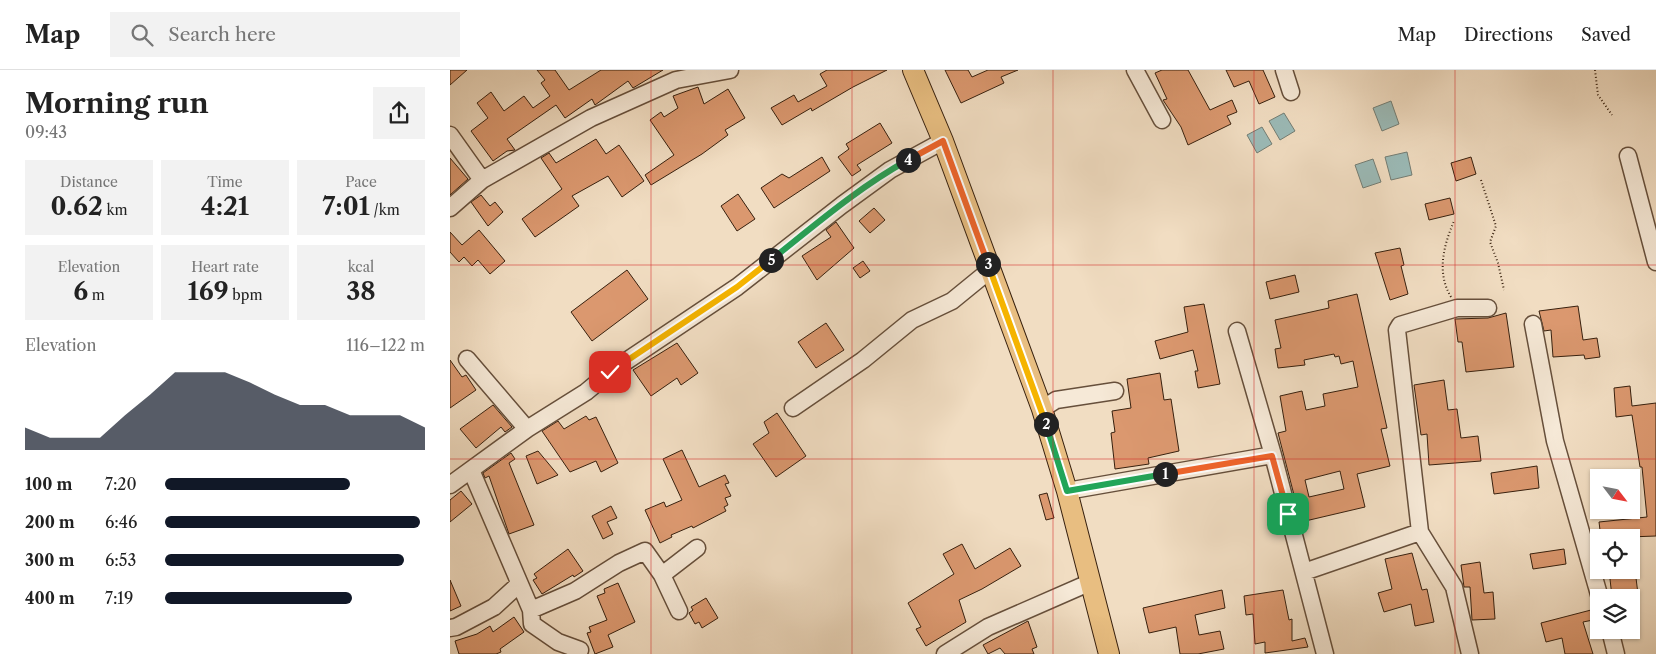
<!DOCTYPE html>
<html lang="en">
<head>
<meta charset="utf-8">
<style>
  :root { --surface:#fff; --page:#f2f2f2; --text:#222; --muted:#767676; --line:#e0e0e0; --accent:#111827 }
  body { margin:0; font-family:"Libre Caslon Text",serif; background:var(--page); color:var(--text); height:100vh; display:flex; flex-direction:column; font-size:19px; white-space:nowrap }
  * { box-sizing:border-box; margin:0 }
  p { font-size:16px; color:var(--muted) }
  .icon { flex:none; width:28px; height:28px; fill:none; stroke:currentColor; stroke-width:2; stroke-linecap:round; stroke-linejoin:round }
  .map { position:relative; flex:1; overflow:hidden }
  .panel { display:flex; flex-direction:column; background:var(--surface); width:450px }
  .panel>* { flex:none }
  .needle { width:32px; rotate:122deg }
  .buttons { position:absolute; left:1140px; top:399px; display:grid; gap:10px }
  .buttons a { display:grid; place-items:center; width:50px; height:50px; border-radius:0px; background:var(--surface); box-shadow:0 1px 4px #0004; font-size:25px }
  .pin { position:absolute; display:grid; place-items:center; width:42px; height:42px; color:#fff; margin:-21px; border-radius:10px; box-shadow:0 2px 8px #0006 }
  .km { position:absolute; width:25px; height:25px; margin:-12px; border-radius:50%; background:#222; color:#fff; font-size:14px; line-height:25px; text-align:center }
  .round { display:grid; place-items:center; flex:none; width:52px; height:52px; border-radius:0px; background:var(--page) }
  .head { display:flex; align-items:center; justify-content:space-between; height:85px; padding:0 25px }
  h1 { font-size:28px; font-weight:700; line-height:38px }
  .metrics { display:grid; grid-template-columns:repeat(3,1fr); gap:8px; height:85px; padding:5px 25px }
  .metrics div { display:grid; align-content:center; border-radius:0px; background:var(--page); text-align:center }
  .metrics b { font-size:25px; font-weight:700 }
  .metrics small { font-size:14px; font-weight:400 }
  .metrics p { font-size:14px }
  .chart { height:140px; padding:10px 25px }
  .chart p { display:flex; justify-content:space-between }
  .chart svg { width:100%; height:90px; margin-top:5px; fill:var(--accent); opacity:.7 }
  ul { padding:0 25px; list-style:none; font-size:16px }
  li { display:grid; grid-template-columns:80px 60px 1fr; align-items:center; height:38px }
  li i { height:12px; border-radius:6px; background:var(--accent) }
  header { display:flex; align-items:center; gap:30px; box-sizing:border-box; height:70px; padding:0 25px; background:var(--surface); border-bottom:1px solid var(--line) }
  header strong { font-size:24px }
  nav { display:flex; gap:28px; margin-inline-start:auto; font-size:18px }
  .search { width:350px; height:45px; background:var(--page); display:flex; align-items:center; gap:12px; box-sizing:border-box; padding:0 18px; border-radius:0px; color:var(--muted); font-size:19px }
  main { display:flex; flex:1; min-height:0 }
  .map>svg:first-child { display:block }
  .water { fill:#9bbbb8; stroke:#737d74 }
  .building { fill:#db986f; stroke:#37200e; fill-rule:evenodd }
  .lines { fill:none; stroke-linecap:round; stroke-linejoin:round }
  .minor-casing { stroke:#664f3b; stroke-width:19 }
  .major-casing { stroke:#37200e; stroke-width:22 }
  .path { stroke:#37200e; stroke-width:2; stroke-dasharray:1 2.5; stroke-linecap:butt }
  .minor { stroke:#f6e9d7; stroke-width:16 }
  .major { stroke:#e8be81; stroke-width:20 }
  .split-1-casing { stroke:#fff; stroke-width:10 }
  .split-2-casing { stroke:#fff; stroke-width:10 }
  .split-3-casing { stroke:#fff; stroke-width:10 }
  .split-4-casing { stroke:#fff; stroke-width:10 }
  .split-5-casing { stroke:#fff; stroke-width:10 }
  .split-6-casing { stroke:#fff; stroke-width:10 }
  .split-1 { stroke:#f0652b; stroke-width:6 }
  .split-2 { stroke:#22a559; stroke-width:6 }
  .split-3 { stroke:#f5b400; stroke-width:6 }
  .split-4 { stroke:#f0652b; stroke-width:6 }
  .split-5 { stroke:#22a559; stroke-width:6 }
  .split-6 { stroke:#f5b400; stroke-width:6 }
  .grid { fill:none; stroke:#d62828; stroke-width:1; stroke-opacity:0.55 }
</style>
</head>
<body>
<header>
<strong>Map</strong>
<div class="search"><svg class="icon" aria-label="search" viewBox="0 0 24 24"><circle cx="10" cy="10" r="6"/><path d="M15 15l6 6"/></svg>Search here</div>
<nav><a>Map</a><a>Directions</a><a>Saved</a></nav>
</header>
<main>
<section class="panel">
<div class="head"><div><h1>Morning run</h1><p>09:43</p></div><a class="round"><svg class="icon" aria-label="share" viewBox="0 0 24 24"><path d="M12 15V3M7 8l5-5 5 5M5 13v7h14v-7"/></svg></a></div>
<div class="metrics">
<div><p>Distance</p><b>0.62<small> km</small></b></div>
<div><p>Time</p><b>4:21</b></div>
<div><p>Pace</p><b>7:01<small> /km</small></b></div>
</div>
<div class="metrics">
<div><p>Elevation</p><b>6<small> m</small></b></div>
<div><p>Heart rate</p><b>169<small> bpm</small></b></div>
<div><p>kcal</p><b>38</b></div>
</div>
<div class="chart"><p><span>Elevation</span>116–122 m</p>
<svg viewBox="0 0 160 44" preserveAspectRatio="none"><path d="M0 44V33L10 38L20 38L30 38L40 27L50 17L60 6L70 6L80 6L90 11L100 17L110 22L120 22L130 27L140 27L150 27L160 33V44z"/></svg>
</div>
<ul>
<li><b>100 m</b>7:20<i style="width:71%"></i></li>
<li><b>200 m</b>6:46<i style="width:98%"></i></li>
<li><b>300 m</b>6:53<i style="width:92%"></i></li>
<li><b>400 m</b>7:19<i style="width:72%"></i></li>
</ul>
</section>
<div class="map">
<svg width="1206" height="584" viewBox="0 0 1206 584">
  <rect width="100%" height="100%" fill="#f1ddc2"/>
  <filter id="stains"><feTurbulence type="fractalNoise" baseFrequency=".004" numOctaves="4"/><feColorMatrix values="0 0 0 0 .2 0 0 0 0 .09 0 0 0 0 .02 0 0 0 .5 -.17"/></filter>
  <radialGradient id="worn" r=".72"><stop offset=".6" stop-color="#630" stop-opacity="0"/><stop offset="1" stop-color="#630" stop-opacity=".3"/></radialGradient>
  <path class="water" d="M941 31 949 54 932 61 923 38Z
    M834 43 845 61 830 70 819 51Z
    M812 57 822 74 807 83 797 65Z
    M957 82 962 105 941 110 935 87Z
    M923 89 931 112 913 118 905 95Z"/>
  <path class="building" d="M0 0H17L0 15Z
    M87 0H105L119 20 151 0H213L183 18 178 11 145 35 142 29 115 48 106 35 57 69 65 80 57 81 43 91 21 61 38 48 27 33 41 22 54 41 74 26 83 38 100 26 91 13 95 10Z
    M377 0H437L403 17 362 41 361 38 332 55 321 38 344 25 348 32 377 16 370 4Z
    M495 0H518L522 7 538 0H568L551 7 554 13 511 33Z
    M712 0H738L760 40 782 30 787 42 777 46 781 54 738 75 731 57 713 30 717 29 705 3Z
    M776 0H813L825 27 809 34 799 11 784 17Z
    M248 17 254 34 278 19 295 48 275 60 278 65 252 84 201 115 195 105 224 85 200 50 211 42 214 47 228 38 223 26Z
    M430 53 442 73 407 95 411 100 402 106 388 87 399 79 396 74Z
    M146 69 156 84 169 75 194 111 172 127 158 106 122 126 129 136 85 167 72 149 112 119 91 88 99 83 106 93Z
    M372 87 380 101 324 138 311 118 332 104 339 108Z
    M1021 87 1026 104 1006 111 1001 93Z
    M0 88 18 109 0 125Z
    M288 124 305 149 287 161 271 136Z
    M31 125 40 136 45 132 53 142 38 156 21 132Z
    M1000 128 1004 144 979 150 975 134Z
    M424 138 435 150 420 163 409 151Z
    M386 152 404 178 367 210 352 186 381 167 376 160Z
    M29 160 55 191 40 204 28 190 22 196 14 187 9 192 0 182V162L12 175Z
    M950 178 954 195 951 196 958 224 940 230 925 183Z
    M413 191 420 201 410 208 403 198Z
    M177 200 198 229 142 271 121 242Z
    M845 205 849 222 820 229 816 212Z
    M907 224 937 358 931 359 940 396 907 404 915 437 851 452 828 363 836 361 830 326 852 321 856 340 875 336 873 324 908 317 903 291 891 294 889 286 885 287 884 284 854 290 855 295 828 298 825 279 831 278 825 250 879 238 878 231ZM890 401 894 419 859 427 855 410Z
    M754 234 770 314 748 318 745 301H748L743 280 710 289 705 271 738 262 734 237Z
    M1128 236 1133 270 1147 268 1150 287 1135 289 1134 285 1103 287 1101 260 1094 261 1089 241Z
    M1056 243 1064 297 1016 302 1012 272H1008L1005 249 1038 248Z
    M376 253 394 280 366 298 348 272Z
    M227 273 248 303 231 315 227 308 201 326 183 300Z
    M0 290 12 307 16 305 26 320 0 338Z
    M710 303 714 330 721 329 729 381 698 388 699 394 665 399 661 363 665 362 662 341 681 338 677 309Z
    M994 310 998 340 1007 339 1011 368 1028 366 1031 391 979 395 977 364 971 365 964 315Z
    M1180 316 1182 336 1206 333V466L1151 468 1149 452 1197 447 1192 397H1190L1182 345 1166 347 1164 318Z
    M43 335 62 357 55 362 51 357 26 378 10 359Z
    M327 343 356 386 326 407 303 374 319 363 314 352Z
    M136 346 139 350 146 347 168 393 151 402 146 391 120 402 92 361 108 351 114 359Z
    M232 380 249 417 275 405 279 413 275 414 281 426 275 428 278 435 274 437 276 441 243 458 242 456 221 465 222 467 210 473 195 440 214 432 216 437 232 430 213 389Z
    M88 381 108 405 87 414 76 386Z
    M61 383 65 389 59 393 84 455 59 464 39 406 35 408 33 403Z
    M1087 396 1089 418 1044 424 1041 403Z
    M11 421 22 434 0 452V430Z
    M597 423 604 448 596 450 589 425Z
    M161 436 167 448 157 452 163 464 153 469 142 446Z
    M512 474 525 499 560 478 571 496 532 519 509 530 516 552 476 576 466 559 471 557 458 533 504 504 493 484Z
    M118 479 133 501 124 507 123 505 92 524 83 510 87 508 84 504Z
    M1114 479 1116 494 1083 499 1080 484Z
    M962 483 972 520 977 519 984 552 965 556 961 534 934 542 928 523 942 519 935 489Z
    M1030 492 1034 523 1043 522 1045 549 1022 550 1020 517H1014L1011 495Z
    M1159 500H1185L1188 524 1162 527Z
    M0 510 11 536 0 541Z
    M168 513 185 552 158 565 163 577 145 584 137 563 141 562 139 557 157 550 147 526 155 523 154 519Z
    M772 520 775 538 745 545 749 565 770 561 774 579 748 584H730L726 557 699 563 693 538Z
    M833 520 839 550 842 549V571L855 568 858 577 815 583V572L805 574 803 544 796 545 794 526Z
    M256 528 268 548 252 558 249 552 245 554 239 543 243 540 241 537Z
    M1141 540 1143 550 1133 552 1143 584H1115L1112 568 1096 572 1091 553Z
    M64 547 74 562 50 579 51 582 46 584H9L5 571 27 564 40 556 43 562Z
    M578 551 587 577 582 579 584 584H555L550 578 538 584 533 575Z"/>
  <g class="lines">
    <g class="minor-casing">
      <path id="minor" d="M685 0 712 50
        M834 0 841 22
        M0 65 32 110
        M1178 86 1206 192
        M0 138 32 110 141 48 226 10 280 0
        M1083 254 1105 371 1150 528
        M787 261 823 385
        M17 289 77 359
        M343 338 413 290 462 250 502 231 540 200
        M592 339 606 330 665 321
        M21 400 81 540 125 521 169 493 195 481 212 505 229 541
        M0 415 77 359 136 322 160 302 287 217 392 135 440 100 493 71
        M617 421 823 385 875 584
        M854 502 970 462
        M212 505 247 478
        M81 540 82 554 108 572 130 580
        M0 558 6 557 44 537 68 515
        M1160 560 1166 584
        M495 584 538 557 641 512
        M1020 584 1004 517 970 462 947 260 950 255 1007 238H1038"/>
    </g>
    <g class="major-casing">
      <path id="major" d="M463 0 493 71 592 339 617 421 659 584"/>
    </g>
    <path class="path" d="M1145 0 1148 25 1162 45
      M1031 110 1046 156 1040 172 1048 193 1054 220
      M1001 227C986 202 994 175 1004 151"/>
    <use href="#minor" class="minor"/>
    <use href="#major" class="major"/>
  </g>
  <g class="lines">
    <g class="split-1-casing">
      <path id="split-1" d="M715 404 822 386 838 444"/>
    </g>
    <g class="split-2-casing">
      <path id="split-2" d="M596 354 617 421 715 404"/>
    </g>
    <g class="split-3-casing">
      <path id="split-3" d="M538 194 596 354"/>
    </g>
    <g class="split-4-casing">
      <path id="split-4" d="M458 90 493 71 538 194"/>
    </g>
    <g class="split-5-casing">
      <path id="split-5" d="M321 190C365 155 409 117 458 90"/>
    </g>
    <g class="split-6-casing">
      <path id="split-6" d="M160 302 287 217 321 190"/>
    </g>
    <use href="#split-1" class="split-1"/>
    <use href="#split-2" class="split-2"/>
    <use href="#split-3" class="split-3"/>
    <use href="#split-4" class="split-4"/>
    <use href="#split-5" class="split-5"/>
    <use href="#split-6" class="split-6"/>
  </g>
  <path class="grid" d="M201 0V584M402 0V584M603 0V584M804 0V584M1005 0V584M0 195H1206M0 389H1206"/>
  <rect width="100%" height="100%" filter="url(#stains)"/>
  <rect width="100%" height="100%" fill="url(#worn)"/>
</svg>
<div class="buttons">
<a><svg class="needle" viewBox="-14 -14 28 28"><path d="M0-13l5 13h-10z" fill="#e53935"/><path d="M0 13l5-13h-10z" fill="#767676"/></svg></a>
<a><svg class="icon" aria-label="locate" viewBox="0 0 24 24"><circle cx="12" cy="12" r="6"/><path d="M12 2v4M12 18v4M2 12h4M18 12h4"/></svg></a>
<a><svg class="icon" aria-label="layers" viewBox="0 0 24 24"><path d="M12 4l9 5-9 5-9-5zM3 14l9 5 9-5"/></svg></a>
</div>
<div class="pin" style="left:838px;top:444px;background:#1e9e55"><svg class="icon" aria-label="arrive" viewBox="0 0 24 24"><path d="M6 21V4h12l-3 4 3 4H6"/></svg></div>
<div class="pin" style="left:160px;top:302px;background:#d93025"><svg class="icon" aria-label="check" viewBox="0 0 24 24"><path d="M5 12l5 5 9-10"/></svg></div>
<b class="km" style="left:715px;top:404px">1</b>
<b class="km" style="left:596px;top:354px">2</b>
<b class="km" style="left:538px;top:194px">3</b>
<b class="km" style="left:458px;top:90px">4</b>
<b class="km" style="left:321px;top:190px">5</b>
</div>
</main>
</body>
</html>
